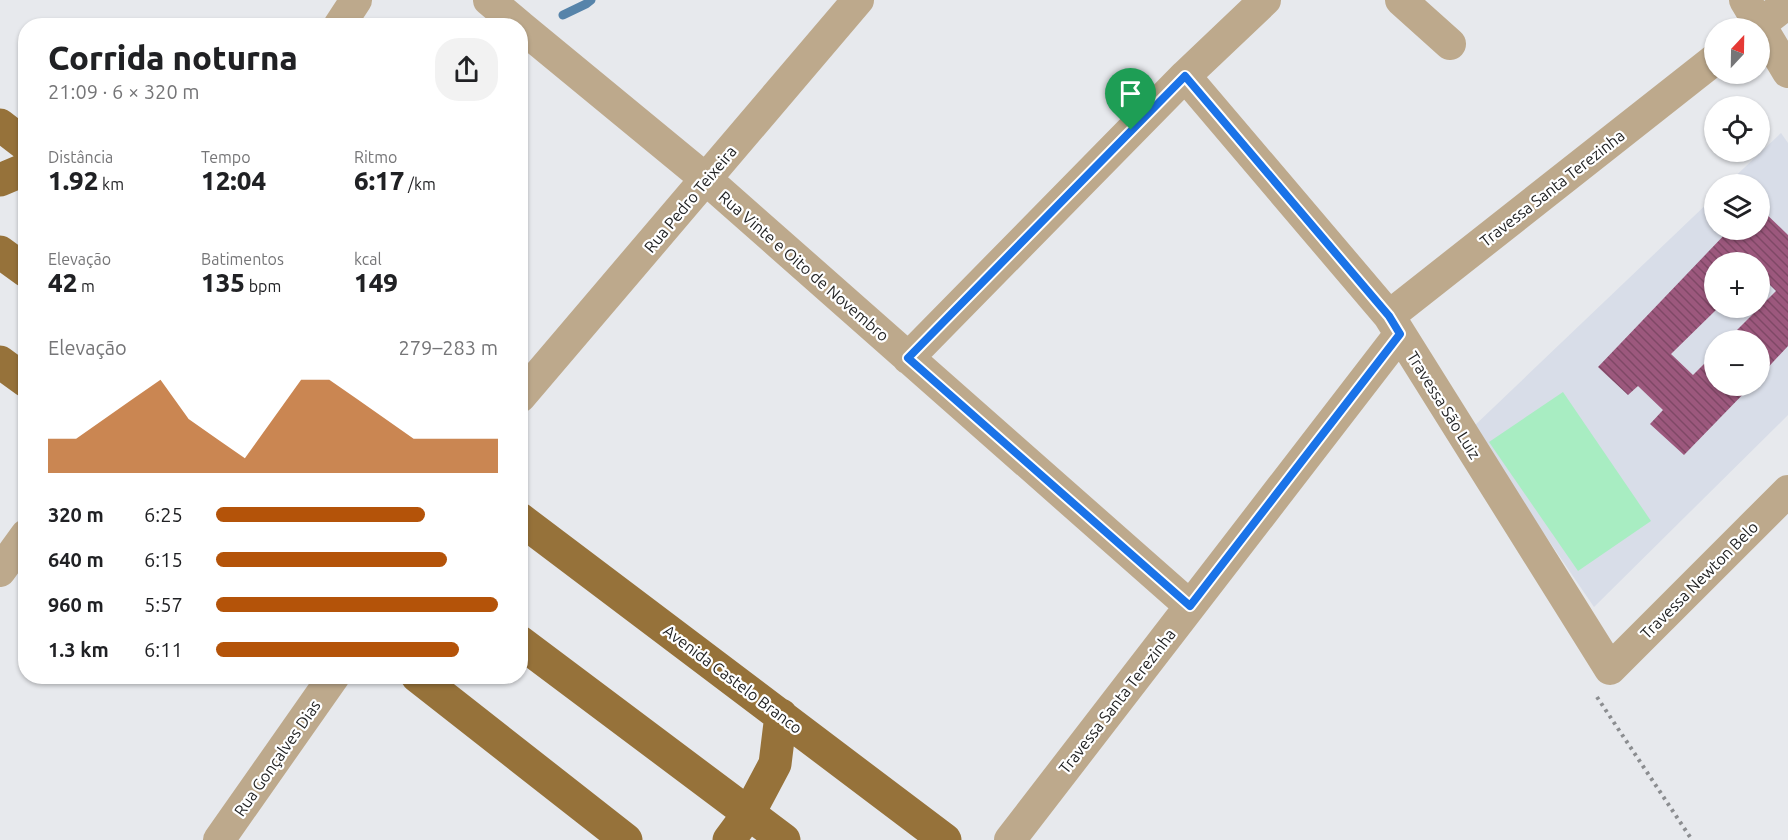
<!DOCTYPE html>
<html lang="pt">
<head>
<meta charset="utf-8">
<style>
  :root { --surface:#fff; --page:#f2f2f2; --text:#202124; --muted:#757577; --accent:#b45309 }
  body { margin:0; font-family:Ubuntu,sans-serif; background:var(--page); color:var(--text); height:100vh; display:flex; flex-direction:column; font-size:22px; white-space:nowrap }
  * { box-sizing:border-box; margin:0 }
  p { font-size:20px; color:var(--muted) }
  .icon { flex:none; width:33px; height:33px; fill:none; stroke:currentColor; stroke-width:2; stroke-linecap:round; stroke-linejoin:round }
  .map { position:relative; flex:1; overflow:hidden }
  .drawer { position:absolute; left:18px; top:18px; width:510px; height:666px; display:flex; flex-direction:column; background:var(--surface); border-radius:24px; box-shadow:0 2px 4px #0004 }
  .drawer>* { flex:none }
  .needle { width:39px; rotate:22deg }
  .tools { position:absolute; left:1704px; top:18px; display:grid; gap:12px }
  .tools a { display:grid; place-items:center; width:66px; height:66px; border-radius:50%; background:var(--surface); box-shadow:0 2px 4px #0004; font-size:30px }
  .pin { position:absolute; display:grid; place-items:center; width:51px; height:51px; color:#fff; margin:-62px -26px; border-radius:50% 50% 50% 0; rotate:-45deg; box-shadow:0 0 6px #0007 }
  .pin .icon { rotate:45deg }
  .round { display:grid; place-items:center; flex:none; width:63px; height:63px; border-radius:24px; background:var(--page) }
  .head { display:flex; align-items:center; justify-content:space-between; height:102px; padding:0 30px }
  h1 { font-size:33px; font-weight:800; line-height:45px }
  .metrics { display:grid; grid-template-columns:repeat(3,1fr); gap:9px; height:102px; padding:6px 30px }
  .metrics div { display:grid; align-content:center }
  .metrics b { font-size:26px; font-weight:800 }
  .metrics small { font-size:16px; font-weight:400 }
  .metrics p { font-size:16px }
  .chart { height:168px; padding:12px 30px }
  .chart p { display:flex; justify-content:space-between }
  .chart svg { width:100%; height:108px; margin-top:6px; fill:var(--accent); opacity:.7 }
  ul { padding:0 30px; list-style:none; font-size:20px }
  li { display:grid; grid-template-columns:96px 72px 1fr; align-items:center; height:45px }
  li i { height:15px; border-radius:8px; background:var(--accent) }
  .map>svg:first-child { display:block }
  .built { fill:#d8dde8; fill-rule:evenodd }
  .green { fill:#a8edc2 }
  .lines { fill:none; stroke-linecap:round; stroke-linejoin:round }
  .stream { stroke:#5784aa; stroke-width:9 }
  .building { fill:url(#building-back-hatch) }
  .path { stroke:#8b8d90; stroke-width:4; stroke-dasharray:3 4.5; stroke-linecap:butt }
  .minor { stroke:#bda98c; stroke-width:32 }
  .major { stroke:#96723a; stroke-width:33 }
  .route-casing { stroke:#fff; stroke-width:12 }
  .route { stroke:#1a73e8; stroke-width:8 }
  .labels { text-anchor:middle; stroke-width:4.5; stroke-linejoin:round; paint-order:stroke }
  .street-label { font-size:16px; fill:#222324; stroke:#fff }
</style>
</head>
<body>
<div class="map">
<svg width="1788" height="840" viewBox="0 0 1788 840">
  <defs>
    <pattern id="building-back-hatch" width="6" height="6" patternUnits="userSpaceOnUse" patternTransform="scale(1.5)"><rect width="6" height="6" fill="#9c587d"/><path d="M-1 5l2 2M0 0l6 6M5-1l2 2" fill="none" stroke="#7f4866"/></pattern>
  </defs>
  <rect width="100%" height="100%" fill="#e7e9ed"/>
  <path class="built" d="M1781 133 1788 143V415L1594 607 1472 428 1714 197V230H1760V184H1727ZM1714 262H1760V308H1714ZM1714 340H1760V386H1714Z"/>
  <path class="green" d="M1563 392 1651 521 1578 571 1489 442Z"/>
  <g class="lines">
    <path class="stream" d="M563 15 586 4 591 0"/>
  </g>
  <path class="building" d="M1760 208 1788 235V346L1760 376V340H1727L1776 291 1760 275V262H1714V308H1718L1671 354 1693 375 1714 354V386H1751L1684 455 1650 424 1663 410 1638 386 1628 395 1598 367 1729 230H1760Z"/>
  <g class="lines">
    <path class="path" d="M1597 697 1692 840"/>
    <path class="minor" d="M489 0 520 26
      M1401 0 1450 44
      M1745 0 1788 72
      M339 26 356 0
      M520 26 707 180 1190 606
      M1755 28 1788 3
      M1185 76 1389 316 1610 669 1788 491
      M1389 316 1714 60
      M908 358 1185 76 1265 0
      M520 397 858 0
      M0 571 26 535
      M219 840 334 676
      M1010 840 1400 334"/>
    <path class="major" d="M0 125 26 145
      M0 180 26 169
      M0 252 26 271
      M0 362 26 381
      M520 519 945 840
      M520 642 784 840
      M417 676 626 840
      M729 840 749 813 775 764 781 715"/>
  </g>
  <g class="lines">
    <g class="route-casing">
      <path id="route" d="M1185 76 1389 316 1400 334 1190 606 908 358Z"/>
    </g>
    <use href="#route" class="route"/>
  </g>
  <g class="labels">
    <g class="street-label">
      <text transform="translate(1552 188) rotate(-38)" y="6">Travessa Santa Terezinha</text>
      <text transform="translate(690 199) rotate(-50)" y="6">Rua Pedro Teixeira</text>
      <text transform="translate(804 266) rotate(41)" y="6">Rua Vinte e Oito de Novembro</text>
      <text transform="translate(1444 405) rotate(58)" y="6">Travessa São Luiz</text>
      <text transform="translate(1699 580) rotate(-45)" y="6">Travessa Newton Belo</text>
      <text transform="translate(733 679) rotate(37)" y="6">Avenida Castelo Branco</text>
      <text transform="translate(1117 701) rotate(-52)" y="6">Travessa Santa Terezinha</text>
      <text transform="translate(277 758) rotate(-55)" y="6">Rua Gonçalves Dias</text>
    </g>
  </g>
</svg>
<div class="tools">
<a><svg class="needle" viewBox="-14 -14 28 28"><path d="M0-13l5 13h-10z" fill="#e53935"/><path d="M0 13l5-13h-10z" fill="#757577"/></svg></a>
<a><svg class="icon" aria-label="locate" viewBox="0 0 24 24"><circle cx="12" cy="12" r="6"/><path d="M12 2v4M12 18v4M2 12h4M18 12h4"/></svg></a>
<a><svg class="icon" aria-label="layers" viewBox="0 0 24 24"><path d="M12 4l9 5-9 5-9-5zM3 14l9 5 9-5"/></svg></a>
<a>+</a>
<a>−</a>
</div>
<div class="pin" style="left:1131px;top:130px;background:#1e9e55"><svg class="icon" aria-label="arrive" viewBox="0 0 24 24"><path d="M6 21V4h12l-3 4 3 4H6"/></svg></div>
<section class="drawer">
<div class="head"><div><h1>Corrida noturna</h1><p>21:09 · 6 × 320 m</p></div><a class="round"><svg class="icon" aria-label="share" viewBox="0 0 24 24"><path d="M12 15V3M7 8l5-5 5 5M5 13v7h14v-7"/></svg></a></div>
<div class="metrics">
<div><p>Distância</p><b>1.92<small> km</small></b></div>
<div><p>Tempo</p><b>12:04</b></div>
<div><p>Ritmo</p><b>6:17<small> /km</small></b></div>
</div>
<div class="metrics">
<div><p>Elevação</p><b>42<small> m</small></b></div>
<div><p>Batimentos</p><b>135<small> bpm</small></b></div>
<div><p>kcal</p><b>149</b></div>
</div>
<div class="chart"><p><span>Elevação</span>279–283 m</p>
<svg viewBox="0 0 160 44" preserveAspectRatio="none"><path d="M0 44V30L10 30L20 22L30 14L40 6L50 22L60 30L70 38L80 22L90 6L100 6L110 14L120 22L130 30L140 30L150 30L160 30V44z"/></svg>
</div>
<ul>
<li><b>320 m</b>6:25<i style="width:74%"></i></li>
<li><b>640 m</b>6:15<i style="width:82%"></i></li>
<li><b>960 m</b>5:57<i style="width:100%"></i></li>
<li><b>1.3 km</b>6:11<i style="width:86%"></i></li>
</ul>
</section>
</div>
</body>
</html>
